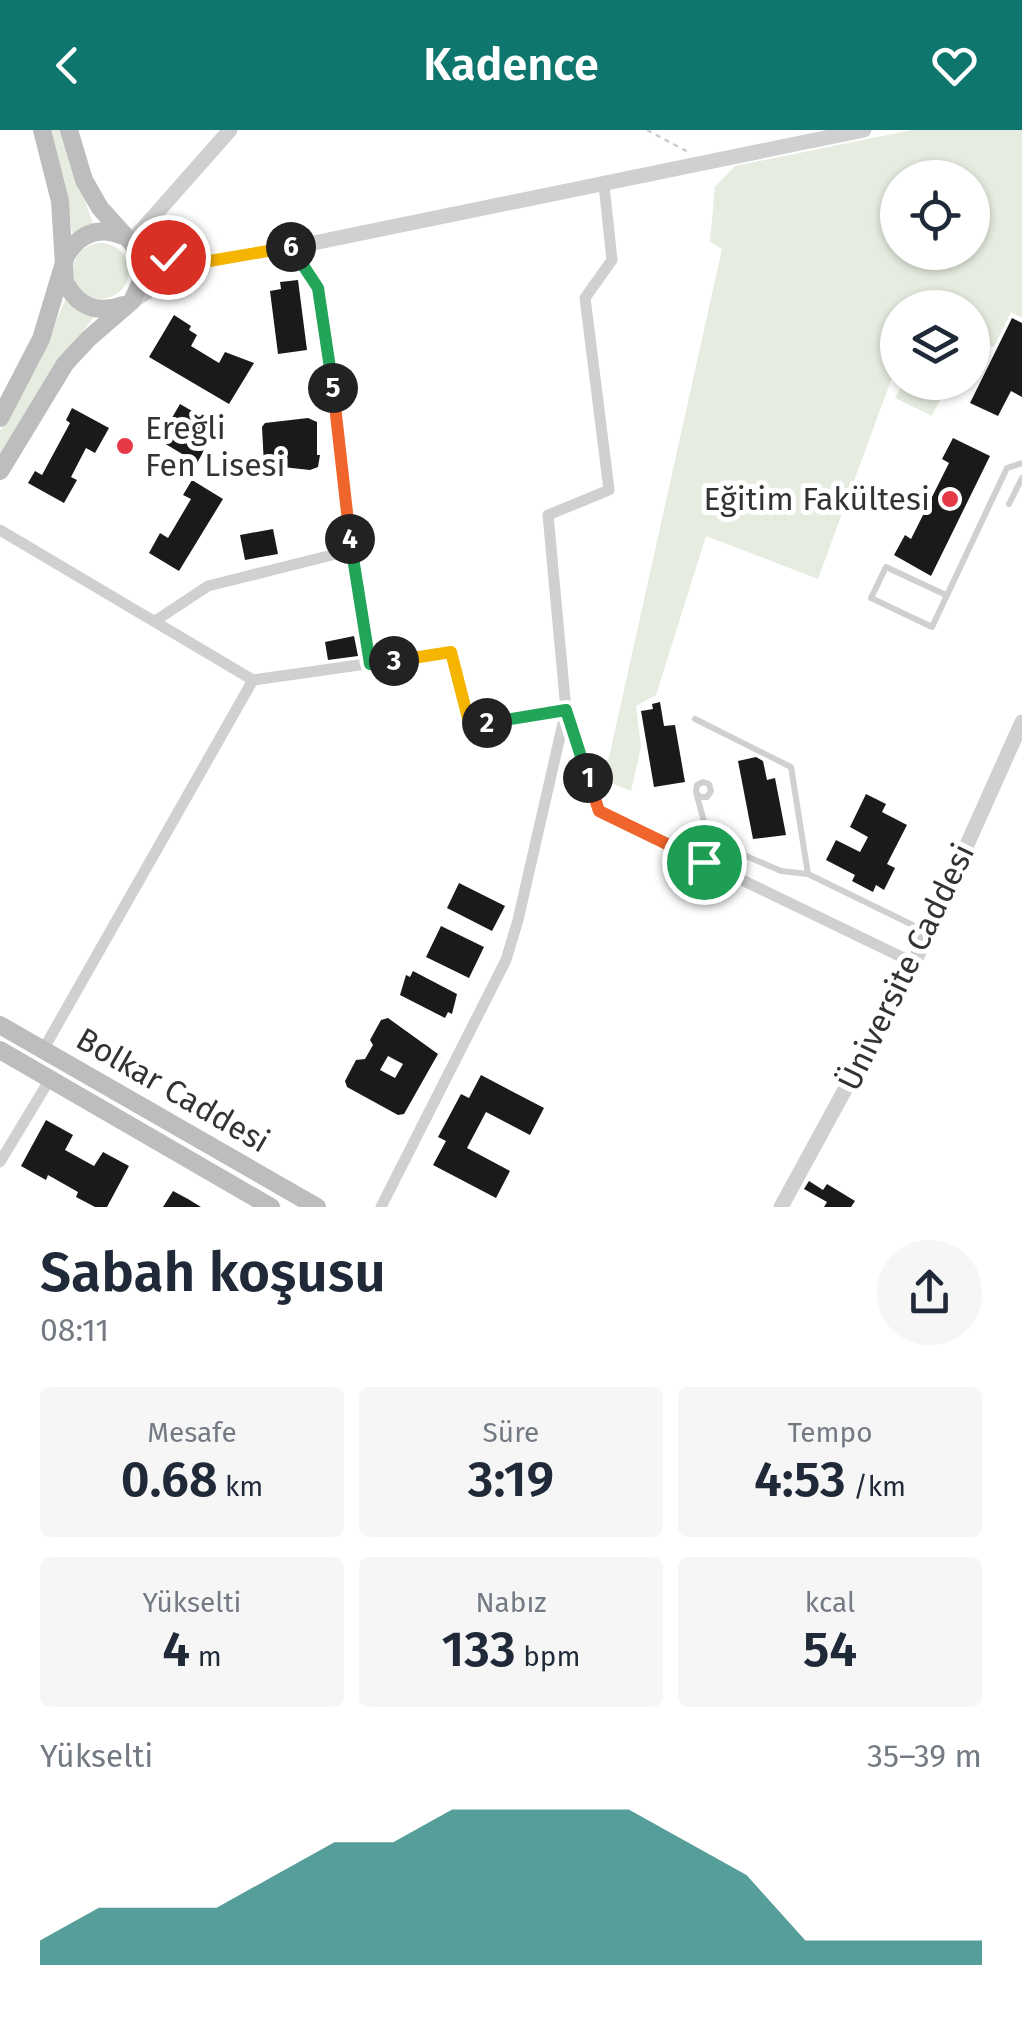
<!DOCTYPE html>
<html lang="tr">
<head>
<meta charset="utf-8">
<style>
  :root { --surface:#fff; --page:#f6f6f7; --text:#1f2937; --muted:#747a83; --accent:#0f766e }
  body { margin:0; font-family:"Fira Sans",sans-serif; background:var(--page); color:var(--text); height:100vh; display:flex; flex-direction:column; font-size:38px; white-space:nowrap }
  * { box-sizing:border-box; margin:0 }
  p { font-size:32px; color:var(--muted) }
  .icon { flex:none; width:55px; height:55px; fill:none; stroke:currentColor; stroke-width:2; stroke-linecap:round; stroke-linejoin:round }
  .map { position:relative; height:1077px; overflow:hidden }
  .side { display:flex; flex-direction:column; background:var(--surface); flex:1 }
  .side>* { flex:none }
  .fabs { position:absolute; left:880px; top:30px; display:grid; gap:20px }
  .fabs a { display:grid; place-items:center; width:110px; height:110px; border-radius:50%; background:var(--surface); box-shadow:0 2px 8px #0004; font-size:50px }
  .pin { position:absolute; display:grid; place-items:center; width:85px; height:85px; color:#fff; margin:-42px; border:5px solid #fff; border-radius:50%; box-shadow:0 2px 10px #0007 }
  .km { position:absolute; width:50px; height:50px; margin:-25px; border-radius:50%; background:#222; color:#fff; font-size:28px; line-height:50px; text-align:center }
  .round { display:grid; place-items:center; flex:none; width:105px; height:105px; border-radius:52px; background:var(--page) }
  .summary { display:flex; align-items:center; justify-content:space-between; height:170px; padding:0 40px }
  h1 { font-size:55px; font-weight:600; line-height:75px }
  .figures { display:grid; grid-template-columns:repeat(3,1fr); gap:15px; height:170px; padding:10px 40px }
  .figures div { display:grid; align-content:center; border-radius:10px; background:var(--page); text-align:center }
  .figures b { font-size:50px; font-weight:600 }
  .figures small { font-size:28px; font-weight:400 }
  .figures p { font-size:28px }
  .chart { height:280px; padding:20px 40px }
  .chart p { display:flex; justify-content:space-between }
  .chart svg { width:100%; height:180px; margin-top:10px; fill:var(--accent); opacity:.7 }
  header { display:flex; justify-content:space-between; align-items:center; height:130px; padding:0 40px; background:var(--accent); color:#fff; font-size:45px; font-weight:600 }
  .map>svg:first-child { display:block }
  .green { fill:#e6ecdf; fill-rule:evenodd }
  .building { fill:#1a1a1a; fill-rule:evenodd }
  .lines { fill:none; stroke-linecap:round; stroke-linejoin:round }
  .path { stroke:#cdcdcd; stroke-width:2.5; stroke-dasharray:5 5; stroke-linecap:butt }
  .service { stroke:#d0d0d0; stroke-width:6 }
  .minor { stroke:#d0d0d0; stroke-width:11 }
  .tertiary { stroke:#d0d0d0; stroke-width:15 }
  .secondary { stroke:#bdbdbd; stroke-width:18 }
  .split-1-casing { stroke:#fff; stroke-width:20 }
  .split-2-casing { stroke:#fff; stroke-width:20 }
  .split-3-casing { stroke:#fff; stroke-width:20 }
  .split-4-casing { stroke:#fff; stroke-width:20 }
  .split-5-casing { stroke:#fff; stroke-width:20 }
  .split-6-casing { stroke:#fff; stroke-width:20 }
  .split-7-casing { stroke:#fff; stroke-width:20 }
  .split-1 { stroke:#f0652b; stroke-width:12 }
  .split-2 { stroke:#22a559; stroke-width:12 }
  .split-3 { stroke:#f5b400; stroke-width:12 }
  .split-4 { stroke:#22a559; stroke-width:12 }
  .split-5 { stroke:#f0652b; stroke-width:12 }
  .split-6 { stroke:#22a559; stroke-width:12 }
  .split-7 { stroke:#f5b400; stroke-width:12 }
  .poi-dot { fill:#e63946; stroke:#fff; stroke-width:4 }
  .labels { text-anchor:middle; stroke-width:10; stroke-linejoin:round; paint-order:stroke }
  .poi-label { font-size:32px; fill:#333; stroke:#fff; text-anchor:start }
  .street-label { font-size:32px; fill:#333; stroke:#fff }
</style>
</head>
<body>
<header><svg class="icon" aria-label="back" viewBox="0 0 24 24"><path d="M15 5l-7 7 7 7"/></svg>Kadence<svg class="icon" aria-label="heart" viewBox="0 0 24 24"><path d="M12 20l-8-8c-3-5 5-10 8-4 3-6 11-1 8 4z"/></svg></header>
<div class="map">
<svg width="1022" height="1077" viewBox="0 0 1022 1077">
  <rect width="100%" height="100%" fill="#fff"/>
  <path class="green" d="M50 0H60L94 96 72 103 67 67Z
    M912 0H1022V188L1011 182 994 217 973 207 972 178H898L897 234 818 449 706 406 656 565 636 576 641 617 631 661 604 650 722 119 710 112 715 57 735 36ZM898 48H972V122H898Z
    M73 141a28 28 0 1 1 56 0a28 28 0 1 1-56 0Z
    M65 170 94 187 60 229 0 327V301L40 231Z
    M903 253V252L948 253 932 286 895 268Z"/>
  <path class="building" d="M298 150 307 220 278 224 270 161 281 159 280 152Z
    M174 185 191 196 189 200 197 205 191 216 219 233 225 222 254 233 229 274 149 227Z
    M1012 188 1022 193V267L1011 261 998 286 970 273Z
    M180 274 218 296 197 333 159 310Z
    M72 278 109 298 95 323 86 318 71 347 77 350 64 373 28 353 35 341 42 345 70 293 66 290Z
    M308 288 317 292V325H320L318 337 310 340 264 335 262 297 265 293Z
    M953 308 990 326 931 446 894 425 905 405 911 409 949 333 942 329Z
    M192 350 223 369 179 441 149 423 160 403 168 408 191 369 183 365Z
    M273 399 278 424 245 430 240 405Z
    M354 506 358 526 328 530 325 512Z
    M660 572 664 596 675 595 685 652 654 657 641 581 653 579 652 574Z
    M756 627 763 631 767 650 775 648 786 705 753 709 738 631Z
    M866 664 886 674 882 682 907 695 887 734 895 738 884 760 876 755 873 762 852 751 855 745 826 730 836 710 860 722 868 707 850 697Z
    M459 753 505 776 492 801 447 778Z
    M441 796 484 817 469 848 426 827Z
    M413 841 457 864 452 884 448 882 445 888 400 865 406 845 410 847Z
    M388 888 438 924 404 984 398 985 347 957 345 951 356 930 365 929 373 915 370 910 381 890ZM388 926 403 934 395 948 380 940Z
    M481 945 544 978 530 1005 486 982 467 1018 510 1041 496 1068 433 1035 446 1011 438 1007 461 964 469 968Z
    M46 990 73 1005 65 1020 94 1036 103 1022 129 1036 107 1077H95L76 1067 78 1062 48 1045 46 1050 21 1036Z
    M809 1051 823 1060 827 1054 855 1071 851 1077H824L827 1072 804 1059Z
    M173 1061 188 1069 201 1077H163Z"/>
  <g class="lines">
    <path class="path" d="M647 0 690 23"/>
    <path class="service" d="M1009 374 1022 348
      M946 465 886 437 871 468 932 497 1007 338 1022 333
      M695 589 791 637 808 744 927 802
      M703 652 709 654 711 661 707 667H700L696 662 697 655Z
      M696 662 709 710 781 741 808 744"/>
    <path class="minor" d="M604 55 612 130 585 168 609 360 548 385 566 580 599 681 914 833
      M294 117 318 158 342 319 353 436 370 534
      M0 400 253 550 451 522 470 596 566 580 518 790 506 830 381 1077
      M155 491 208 456 352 420
      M43 920 253 550
      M0 1032 50 949"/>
    <path class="tertiary" d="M193 134 131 112 230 0
      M132 171 193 134 294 117 864 0
      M781 1077 914 833 1022 592"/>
    <path class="secondary" d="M42 0 60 71 65 152C78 177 97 184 123 175
      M0 288 41 209 66 126C79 104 98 95 123 106
      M0 341 65 234 88 209 132 171 143 147 139 121 100 78 84 50 69 0
      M0 895 317 1077
      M0 920 271 1077"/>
  </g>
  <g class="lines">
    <g class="split-1-casing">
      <path id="split-1" d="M588 648 599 681 704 732"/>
    </g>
    <g class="split-2-casing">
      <path id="split-2" d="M487 593 566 580 588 648"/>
    </g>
    <g class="split-3-casing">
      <path id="split-3" d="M394 531 451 522 470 596 487 593"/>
    </g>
    <g class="split-4-casing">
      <path id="split-4" d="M350 409 370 534 394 531"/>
    </g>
    <g class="split-5-casing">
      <path id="split-5" d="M333 258 350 409"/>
    </g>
    <g class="split-6-casing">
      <path id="split-6" d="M291 117 318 158 333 258"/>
    </g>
    <g class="split-7-casing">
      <path id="split-7" d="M168 127 192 134 291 117"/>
    </g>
    <use href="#split-1" class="split-1"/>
    <use href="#split-2" class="split-2"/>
    <use href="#split-3" class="split-3"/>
    <use href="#split-4" class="split-4"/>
    <use href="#split-5" class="split-5"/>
    <use href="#split-6" class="split-6"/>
    <use href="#split-7" class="split-7"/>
  </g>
  <g class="poi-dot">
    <circle cx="125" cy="316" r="10"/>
    <circle cx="950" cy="369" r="10"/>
  </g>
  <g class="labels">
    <g class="poi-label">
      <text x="145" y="309">Ereğli<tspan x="145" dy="37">Fen Lisesi</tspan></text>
      <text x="930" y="380" text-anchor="end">Eğitim Fakültesi</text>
    </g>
    <g class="street-label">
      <text transform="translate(906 837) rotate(-64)" y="11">Üniversite Caddesi</text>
      <text transform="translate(173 960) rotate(30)" y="11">Bolkar Caddesi</text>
    </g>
  </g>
</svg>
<div class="fabs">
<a><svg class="icon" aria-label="locate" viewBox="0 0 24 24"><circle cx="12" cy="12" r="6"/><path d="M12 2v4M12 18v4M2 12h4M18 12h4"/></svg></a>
<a><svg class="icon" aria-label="layers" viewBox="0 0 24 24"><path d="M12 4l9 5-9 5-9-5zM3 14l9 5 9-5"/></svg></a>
</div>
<div class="pin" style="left:704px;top:732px;background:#1e9e55"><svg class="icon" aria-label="arrive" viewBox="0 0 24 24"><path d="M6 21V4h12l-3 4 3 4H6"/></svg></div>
<div class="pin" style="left:168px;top:127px;background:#d93025"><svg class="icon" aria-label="check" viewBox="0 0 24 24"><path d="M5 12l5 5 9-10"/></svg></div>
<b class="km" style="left:588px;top:648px">1</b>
<b class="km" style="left:487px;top:593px">2</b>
<b class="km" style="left:394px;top:531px">3</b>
<b class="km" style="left:350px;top:409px">4</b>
<b class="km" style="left:333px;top:258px">5</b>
<b class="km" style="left:291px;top:117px">6</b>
</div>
<section class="side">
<div class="summary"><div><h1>Sabah koşusu</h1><p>08:11</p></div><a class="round"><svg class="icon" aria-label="share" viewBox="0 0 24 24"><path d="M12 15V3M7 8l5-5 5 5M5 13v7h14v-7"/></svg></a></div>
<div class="figures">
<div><p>Mesafe</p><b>0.68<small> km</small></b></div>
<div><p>Süre</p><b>3:19</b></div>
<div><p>Tempo</p><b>4:53<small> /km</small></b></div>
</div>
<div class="figures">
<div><p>Yükselti</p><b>4<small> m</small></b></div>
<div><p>Nabız</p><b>133<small> bpm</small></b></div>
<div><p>kcal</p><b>54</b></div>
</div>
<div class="chart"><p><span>Yükselti</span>35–39 m</p>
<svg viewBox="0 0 160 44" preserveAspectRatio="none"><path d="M0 44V38L10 30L20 30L30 30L40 22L50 14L60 14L70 6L80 6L90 6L100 6L110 14L120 22L130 38L140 38L150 38L160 38V44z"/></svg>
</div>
</section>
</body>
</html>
